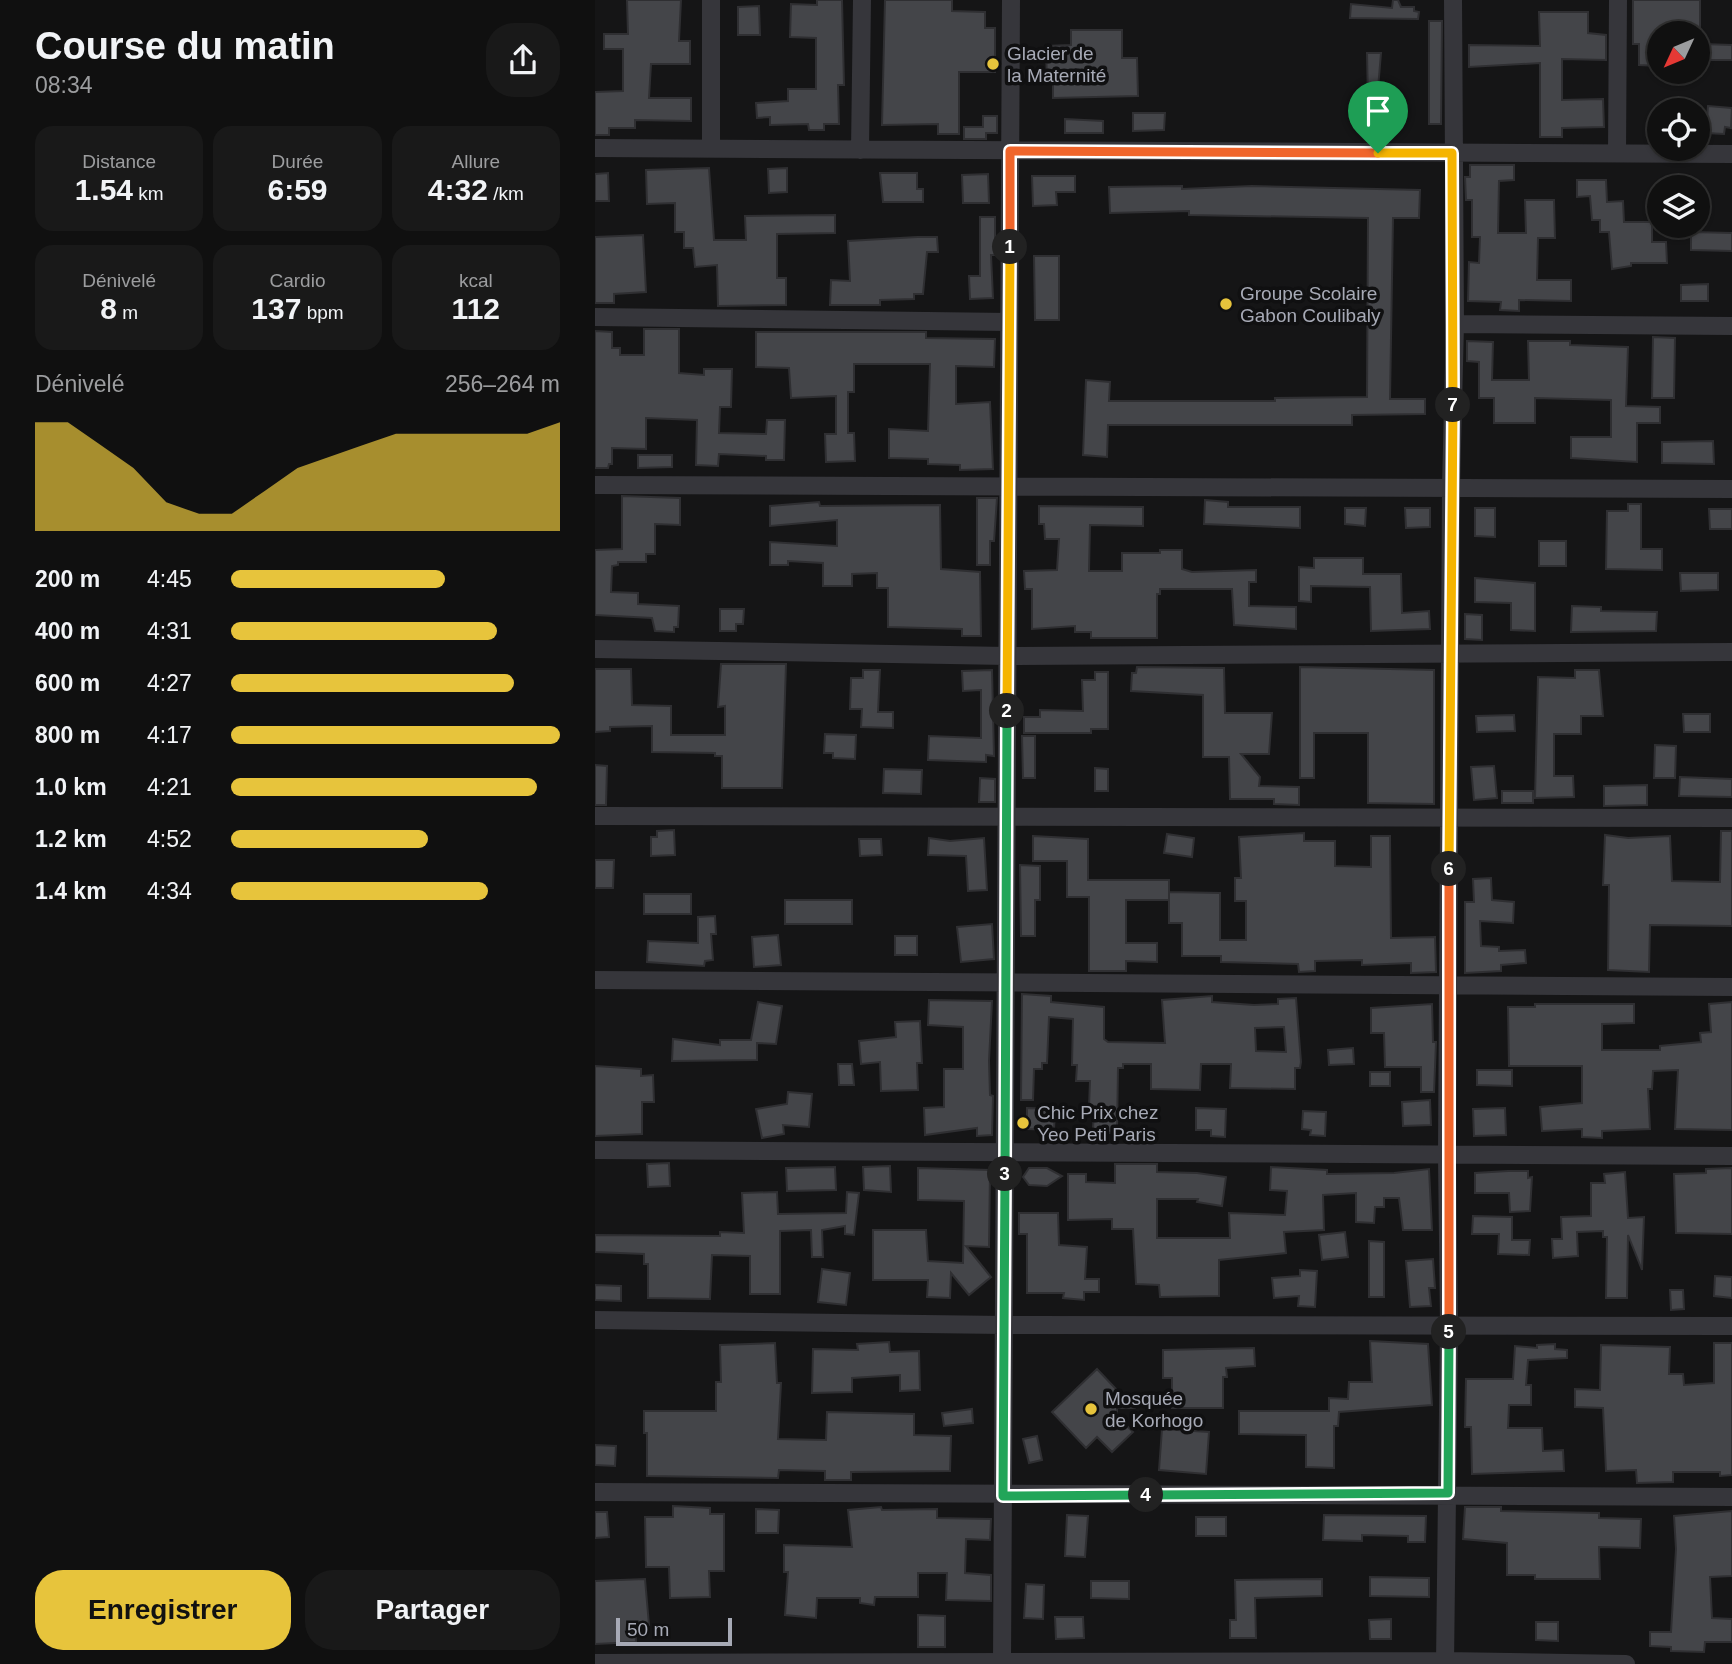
<!DOCTYPE html>
<html lang="fr">
<head>
<meta charset="utf-8">
<style>
  :root { --surface:#101010; --page:#191919; --text:#f1f3f6; --muted:#9c9d9f; --line:#303030; --accent:#e7c43c }
  body { margin:0; font-family:Arial,sans-serif; background:var(--page); color:var(--text); height:100vh; display:flex; flex-direction:column; font-size:26px; white-space:nowrap }
  * { box-sizing:border-box; margin:0 }
  p { font-size:23px; color:var(--muted) }
  .icon { flex:none; width:38px; height:38px; fill:none; stroke:currentColor; stroke-width:2; stroke-linecap:round; stroke-linejoin:round }
  .map { position:relative; flex:1; overflow:hidden }
  .details { display:flex; flex-direction:column; background:var(--surface); width:595px }
  .details>* { flex:none }
  .needle { width:46px; rotate:226deg }
  .fabs { position:absolute; left:1052px; top:21px; display:grid; gap:14px }
  .fabs a { display:grid; place-items:center; width:63px; height:63px; border-radius:50%; background:var(--surface); box-shadow:0 2px 5px #0004,0 0 0 2px var(--line); font-size:35px }
  .scale { position:absolute; left:21px; bottom:18px; width:116px; box-sizing:border-box; padding-left:7px; border:4px solid #a7aab6; border-top:0; font-size:19px; line-height:24px; white-space:nowrap; color:#a7aab6; -webkit-text-stroke:5px #101011; paint-order:stroke }
  .pin { position:absolute; display:grid; place-items:center; width:60px; height:60px; color:#fff; margin:-72px -30px; border-radius:50% 50% 50% 0; rotate:-45deg; box-shadow:0 0 7px #0007 }
  .pin .icon { rotate:45deg }
  .km { position:absolute; width:35px; height:35px; margin:-18px; border-radius:50%; background:#222; color:#fff; font-size:19px; line-height:35px; text-align:center }
  .round { display:grid; place-items:center; flex:none; width:74px; height:74px; border-radius:28px; background:var(--page) }
  .head { display:flex; align-items:center; justify-content:space-between; height:119px; padding:0 35px }
  h1 { font-size:38px; font-weight:800; line-height:52px }
  .stats { display:grid; grid-template-columns:repeat(3,1fr); gap:10px; height:119px; padding:7px 35px }
  .stats div { display:grid; align-content:center; border-radius:18px; background:var(--page); text-align:center }
  .stats b { font-size:30px; font-weight:800 }
  .stats small { font-size:19px; font-weight:400 }
  .stats p { font-size:19px }
  .chart { height:196px; padding:14px 35px }
  .chart p { display:flex; justify-content:space-between }
  .chart svg { width:100%; height:126px; margin-top:7px; fill:var(--accent); opacity:.7 }
  .primary-button { display:flex; gap:14px; margin-top:auto; padding:14px 35px }
  .primary-button a { flex:1; height:80px; border-radius:28px; background:var(--accent); color:#111; font-size:28px; font-weight:800; line-height:80px; text-align:center }
  .primary-button a+a { background:var(--page); color:var(--text) }
  ul { padding:0 35px; list-style:none; font-size:23px }
  li { display:grid; grid-template-columns:112px 84px 1fr; align-items:center; height:52px }
  li i { height:18px; border-radius:9px; background:var(--accent) }
  main { display:flex; flex:1; min-height:0 }
  .map>svg:first-child { display:block }
  .building { fill:#444549; stroke:#2f2f32; stroke-width:2; fill-rule:evenodd }
  .lines { fill:none; stroke-linecap:round; stroke-linejoin:round }
  .minor { stroke:#36363b; stroke-width:18 }
  .split-1-casing { stroke:#fff; stroke-width:14 }
  .split-2-casing { stroke:#fff; stroke-width:14 }
  .split-3-casing { stroke:#fff; stroke-width:14 }
  .split-4-casing { stroke:#fff; stroke-width:14 }
  .split-5-casing { stroke:#fff; stroke-width:14 }
  .split-6-casing { stroke:#fff; stroke-width:14 }
  .split-7-casing { stroke:#fff; stroke-width:14 }
  .split-8-casing { stroke:#fff; stroke-width:14 }
  .split-1 { stroke:#f0652b; stroke-width:9 }
  .split-2 { stroke:#f5b400; stroke-width:9 }
  .split-3 { stroke:#22a559; stroke-width:9 }
  .split-4 { stroke:#22a559; stroke-width:9 }
  .split-5 { stroke:#22a559; stroke-width:9 }
  .split-6 { stroke:#f0652b; stroke-width:9 }
  .split-7 { stroke:#f5b400; stroke-width:9 }
  .split-8 { stroke:#f5b400; stroke-width:9 }
  .poi-dot { fill:#e7c43c; stroke:#101011; stroke-width:2.5 }
  .labels { text-anchor:middle; stroke-width:7; stroke-linejoin:round; paint-order:stroke }
  .poi-label { font-size:19px; fill:#a7aab6; stroke:#101011; text-anchor:start }
</style>
</head>
<body>
<main>
<section class="details">
<div class="head"><div><h1>Course du matin</h1><p>08:34</p></div><a class="round"><svg class="icon" aria-label="share" viewBox="0 0 24 24"><path d="M12 15V3M7 8l5-5 5 5M5 13v7h14v-7"/></svg></a></div>
<div class="stats">
<div><p>Distance</p><b>1.54<small> km</small></b></div>
<div><p>Durée</p><b>6:59</b></div>
<div><p>Allure</p><b>4:32<small> /km</small></b></div>
</div>
<div class="stats">
<div><p>Dénivelé</p><b>8<small> m</small></b></div>
<div><p>Cardio</p><b>137<small> bpm</small></b></div>
<div><p>kcal</p><b>112</b></div>
</div>
<div class="chart"><p><span>Dénivelé</span>256–264 m</p>
<svg viewBox="0 0 160 44" preserveAspectRatio="none"><path d="M0 44V6L10 6L20 14L30 22L40 34L50 38L60 38L70 30L80 22L90 18L100 14L110 10L120 10L130 10L140 10L150 10L160 6V44z"/></svg>
</div>
<ul>
<li><b>200 m</b>4:45<i style="width:65%"></i></li>
<li><b>400 m</b>4:31<i style="width:81%"></i></li>
<li><b>600 m</b>4:27<i style="width:86%"></i></li>
<li><b>800 m</b>4:17<i style="width:100%"></i></li>
<li><b>1.0 km</b>4:21<i style="width:93%"></i></li>
<li><b>1.2 km</b>4:52<i style="width:60%"></i></li>
<li><b>1.4 km</b>4:34<i style="width:78%"></i></li>
</ul>
<div class="primary-button"><a>Enregistrer</a><a>Partager</a></div>
</section>
<div class="map">
<svg width="1137" height="1664" viewBox="0 0 1137 1664">
  <rect width="100%" height="100%" fill="#151516"/>
  <path class="building" d="M32 0H86L84 41H95V64H56L54 98H96V121L40 120V128H14V135H0V92L28 91V49H9V34H33Z
    M222 0H247L249 85H243L244 124H229V130H214L213 124 175 125V117L162 118 161 103 193 101V89H221V38L195 37 196 4 222 5Z
    M290 0H357V11L390 12V28H400V72H364V134H343V124L287 125Z
    M798 0H803L806 7H819V11L824 12 823 19 755 18 756 4 797 8Z
    M1038 0H1105V33H1064V66L1044 65V44H1038Z
    M164 6 165 35H143V7Z
    M944 12H993V33L1011 35V60L967 59V100L1008 99 1009 127 967 128V137H945V63L874 67V45L945 46Z
    M834 21H847L846 124H834Z
    M476 30H527V58H542L543 96 458 98V84H452L451 46 476 45Z
    M1107 44 1137 45V60H1107Z
    M772 53H786L782 101 773 100Z
    M1113 106 1137 108 1136 128 1130 127 1129 134 1111 133Z
    M538 113H570L569 130 538 131Z
    M388 116H402V133H391V139H369V127H388Z
    M470 119 508 121V133H470Z
    M875 165H919V180L904 181 903 233H931L930 200H959L960 238H943L942 280H976V301L924 300V311L905 310 906 302 873 301 874 262 884 263 885 237H877V200H871L870 177H875Z
    M114 168 119 240H151L150 216 240 215V233L182 234V278H191V305L123 306 122 265 100 267 98 248H89V232H80V203L52 204 51 170Z
    M192 168V192L174 193 173 169Z
    M13 173 14 201H0V174Z
    M285 173H322V189H328V202H288Z
    M393 174 394 203H368L367 175Z
    M437 176H480V192H461L462 205 438 206Z
    M982 180H1011L1012 202 1028 201 1029 222H1057V242H1071L1072 263H1036V266L1017 269 1014 232H1005V220H997L995 196 982 197Z
    M587 186V189L657 186 825 190 824 218H798L795 399H830V414L757 415V425H513L512 457 488 455 491 380 515 382 514 401H680V398L772 397 773 218 594 215V211L515 213 514 187Z
    M385 217H400V255H396L398 298 375 299 374 276H385Z
    M1096 232 1137 233V251L1096 250Z
    M48 235 51 292 19 294V303H0V237Z
    M322 237H342L343 252H332L328 294H319V299L285 300V305H235L236 280 255 281 253 241Z
    M439 256H464V320H440Z
    M1113 284V301H1086V285Z
    M49 329H84V373L109 375V369H137L136 407H125L124 433 171 434 172 420H190L189 460H171V456L124 454 123 466 101 465 102 420 51 418V449L17 448V464H14L13 468H0V331L17 332V348H25V355H49Z
    M161 332H331V338L400 339 399 367 361 366V404L395 402 398 469 365 470V465L333 464V459L294 458V429L333 431 335 364H259V392H253V433H259L260 461 231 462 230 434H241V396L196 398 194 368 161 367Z
    M1058 337 1080 338 1079 398H1057Z
    M872 341 898 342 897 380H934L933 341H975V345L1033 347 1031 406 1065 407V423H1042V462L976 458V437H1016V400L940 398V423H899V398H884V362L872 361Z
    M1118 441 1119 464 1067 463V442Z
    M43 455H77V467L43 468Z
    M27 496 85 498V525L60 524V554H51V562H23V565L17 566 16 592 43 593V604L84 606 83 627H79V632L60 631 57 618 0 615V550L27 549Z
    M382 498H402L399 541H395V565H382Z
    M610 500 633 502V507H705V528L609 524Z
    M224 502 225 506 345 505 346 569 385 572 386 636H367V629L293 627V588H282V573L257 574V586H228V563L193 561V565H175V542L242 546V520L175 526V506Z
    M1033 504H1046V549H1067V570L1011 569 1012 511H1033Z
    M444 506 548 507V526L495 525 494 571H527V553H565V550H587V569L597 572 661 570V582H654V606L701 607V629L639 625 637 589H565V594H562V638H496V632H480V626L437 629V589H430L429 571 462 570 464 539H450L449 524H444Z
    M750 508H771L770 526 750 524Z
    M810 508H835V527L811 528Z
    M880 508H900V537L880 536Z
    M1114 509H1137V529H1115Z
    M944 541H971V566H944Z
    M719 558H768V574H806L807 613 834 611 835 629 776 631 775 587 716 586V602L704 601V567L719 568Z
    M1085 573H1123V590L1086 591Z
    M880 578 940 583V631L916 630V603L880 602Z
    M977 606 1006 607V611L1062 612 1061 631 976 632Z
    M125 609H149L148 624H141V631H125Z
    M870 614 887 615V640L870 639Z
    M126 664H191L187 788H127V756H120V753L57 752V726L15 727V731L0 732V669H36L37 705 76 706V735H130V706L123 707Z
    M542 667 629 668 630 713H677L674 754H646L665 777 664 786 704 787V805L679 804V799H635L634 757H608V695L536 691 537 673H541Z
    M705 667 839 670V804L773 803V733H719V778H705Z
    M268 670H285L283 712H298V728L266 727 267 709H255L256 678H268Z
    M397 670 399 756 391 755V762L333 760 334 736 386 738V690L368 691 367 671Z
    M980 670H1004L1008 716H986V734H959V776H978L979 797 940 798 943 677 980 678Z
    M500 672H513V729H496V733H429V717H445V710L488 711 487 680H500Z
    M1088 714H1115V732H1089Z
    M919 715 920 731 882 732 881 716Z
    M230 734 261 735 260 759 238 758V753H229Z
    M427 736H440V778H428Z
    M1060 745 1081 746 1080 778H1059Z
    M0 765 12 766 11 805H0Z
    M899 766 902 798 879 800 876 767Z
    M500 768 513 769V791H500Z
    M289 769 327 770 326 794 288 793Z
    M1085 777 1137 779V797L1084 796Z
    M385 778 400 779V802H384Z
    M1052 785V805L1009 806V786Z
    M907 791H938V803H907Z
    M79 830 80 855 56 856V837H62V831Z
    M1126 831H1137V926L1055 925 1054 972 1013 970 1014 885H1008L1010 835 1033 838 1075 836 1077 881 1125 882Z
    M709 833V841H740V866L776 867V836H795L796 938 840 937 841 972 816 973V963L767 965V960L720 961V971L704 972 703 964 626 962V956H587V923H574V892L625 893V940H651V901H640V878H646L644 837Z
    M572 834 599 838 597 857 569 853Z
    M438 836 493 839V880H574V900H531V943H562V962L531 961V971H494V897H472V861H438Z
    M334 838 355 841 389 838 392 890 373 891 371 856 333 855Z
    M264 839H286L287 855 265 856Z
    M0 860H19L18 888H0Z
    M425 865 445 866V900H440V936H426Z
    M896 878 897 900 919 902 918 923 885 921 886 946 904 947V951L930 950 931 963 906 965V971L870 973V902H879L878 879Z
    M49 894H96V914H49Z
    M190 900H257V924H190Z
    M120 916 121 934H116L118 960 110 961 109 966 52 962 53 941 103 943V917Z
    M397 924 399 959 366 962 362 927Z
    M183 935 186 965 159 967 157 937Z
    M300 936H322V955H300Z
    M427 994 456 996V1002L509 1007V1039L513 1042 570 1043 567 1000 617 996V1002L659 1005 683 1004V999L701 998 706 1062 705 1068H700V1089L635 1088 636 1064H606L605 1090 556 1089V1064H528V1068H523L522 1132 506 1134V1130H498L499 1107H494L495 1081H481L482 1065H477L478 1019 454 1017 452 1063H447V1069H439L438 1100H426ZM689 1027 691 1052 661 1051 660 1028Z
    M334 1000 397 1001 394 1061 395 1095 398 1096 397 1135 382 1136V1128L330 1135 329 1108 349 1107V1069H368V1027L333 1025Z
    M163 1002 187 1006 181 1044 162 1043V1060L77 1061 78 1039 125 1045V1040H156Z
    M1137 1002V1130L1080 1129 1083 1070 1058 1071 1057 1089H1053L1055 1129 1007 1131V1138L987 1137V1129L947 1131 945 1107 987 1103V1066H914L913 1007H940V1004H1039V1023L1007 1024V1050H1065V1046L1106 1042 1105 1033 1116 1032 1114 1004Z
    M837 1004 838 1042H841L839 1092H826V1067H790L789 1033H776V1008Z
    M325 1021 327 1063H322L323 1090 286 1091 285 1062 266 1064 264 1041 301 1037 300 1022Z
    M758 1048 759 1064 734 1065 733 1050Z
    M243 1064H257L259 1085H244Z
    M0 1066 46 1069V1076L58 1075 59 1102H47V1134L0 1136Z
    M882 1070H917V1086L882 1085Z
    M775 1072H795V1086H775Z
    M193 1092 217 1094 214 1127 188 1125 189 1134 167 1138 161 1109 192 1104Z
    M835 1100 836 1125 808 1126 807 1102Z
    M432 1108 460 1109 459 1130 432 1129Z
    M601 1108 631 1109 630 1137 616 1136V1130H601Z
    M910 1108 911 1135 879 1136 878 1109Z
    M708 1111 731 1112 730 1136 715 1135 716 1130 707 1129Z
    M74 1163 75 1186 53 1187 52 1164Z
    M520 1164H562V1172L602 1173 631 1177 627 1206 602 1202 603 1199H562V1238H635L634 1213 690 1215 692 1191 675 1190 676 1167 732 1170V1174L799 1173 834 1169 837 1230H808L804 1198H789V1207H780L779 1223 761 1222V1193L728 1195 729 1230 689 1232 691 1253 624 1260V1296L565 1297 564 1285 541 1284 538 1229H517V1219L473 1220V1174H491V1182L520 1183Z
    M295 1166 296 1192 269 1190 268 1167Z
    M240 1167 241 1190 192 1191 191 1168Z
    M323 1168 395 1170 394 1247 371 1246 396 1277 374 1295 356 1273 355 1298 332 1297 333 1280H278V1230H331L333 1261 368 1263 369 1201 323 1200Z
    M434 1168H452L467 1176 452 1186 434 1185 428 1177Z
    M1137 1168V1234L1081 1233 1079 1174 1111 1173V1169Z
    M913 1171H933V1178L937 1177 935 1211 915 1212 914 1193H880V1173Z
    M1030 1172 1033 1218 1049 1217 1047 1270 1033 1235 1032 1298H1011L1012 1237H1008V1231L982 1232 983 1256 958 1258 957 1239H967L966 1217 996 1216V1183H1010L1009 1174Z
    M182 1192 183 1214 251 1213 252 1192 264 1193 259 1235 250 1234V1226L227 1230 228 1257H217L216 1230 185 1231V1294H155V1256L117 1255 115 1299 53 1298V1264H49V1254L0 1252V1235L125 1236V1232L149 1233 147 1193Z
    M424 1213H463L464 1245 492 1247 490 1279H504V1292H489V1300L468 1298 469 1293H432V1234H424Z
    M878 1216 917 1217V1240H935L934 1255 903 1254 904 1234H877Z
    M750 1232 753 1257 727 1260 724 1235Z
    M774 1241 789 1242V1297H774Z
    M838 1259 840 1288H834L836 1306 815 1307 811 1261Z
    M227 1269 255 1273 251 1305 223 1302Z
    M705 1270 722 1271 720 1307 703 1306 704 1296 679 1298 677 1278 705 1276Z
    M1120 1276 1137 1277V1298L1119 1296Z
    M0 1285 26 1286V1301L0 1300Z
    M1075 1290H1088L1089 1309 1076 1310Z
    M775 1341 833 1344 837 1405 744 1412 743 1426H739V1468L711 1467V1435L644 1434V1411H734V1398L753 1399 754 1382H777Z
    M294 1342 295 1352 324 1351 325 1390 305 1391V1375L257 1378V1392L217 1393 218 1349 263 1350 262 1344Z
    M180 1343 182 1383H186L183 1439 231 1440 232 1412 319 1414V1435L356 1436 355 1471 256 1472V1480H230V1471L184 1470 183 1478 52 1476V1433H49V1411H121V1382H126L125 1345Z
    M1119 1343H1137V1475L1125 1476V1472H1078V1482L1042 1483 1041 1470 1011 1471 1008 1408 980 1407V1389L1005 1390 1006 1345 1075 1347 1074 1374H1088L1089 1385 1119 1383Z
    M960 1344V1349L972 1350V1358L933 1360 931 1385H936V1405H914L913 1428H947L948 1451 968 1450 969 1471 877 1474 876 1427H870L871 1379H918L920 1346 942 1348V1345Z
    M659 1348 660 1366 631 1368 632 1377H628V1408H577V1378H568V1350Z
    M502 1369 539 1408H522V1426H532L538 1432 517 1452 502 1437 491 1448 457 1412Z
    M377 1409 378 1423 349 1426 347 1413Z
    M567 1429 614 1432 611 1474 564 1470Z
    M442 1436 447 1460 434 1463 428 1439Z
    M0 1445 21 1446 20 1466 0 1465Z
    M78 1506 115 1508V1514H129V1571H114L115 1597 75 1598 74 1567H51L50 1517H78Z
    M286 1507 287 1510 342 1509V1518L396 1519 395 1540 371 1539 370 1573 396 1575V1601L351 1600 352 1573H323V1597H280L279 1605 265 1603V1598H222L221 1618 190 1615 193 1572H189V1545L257 1547 253 1510Z
    M870 1507H906V1511L1004 1513V1518L1046 1519 1045 1548 1004 1547 1005 1579H940V1575H912V1543L868 1539Z
    M161 1509 184 1510 183 1533H161Z
    M1137 1511V1576L1115 1577 1117 1618 1137 1619V1642H1110L1109 1652 1076 1651V1647L1055 1646V1632H1076L1081 1549 1079 1516Z
    M0 1512H12L14 1537 0 1538Z
    M472 1515 493 1516 490 1557 470 1556Z
    M729 1515 831 1516 830 1542H813V1536L767 1535V1541L728 1540Z
    M601 1517H631V1536H601Z
    M775 1577 834 1578V1597L775 1596Z
    M50 1579 54 1625 40 1624 41 1642 0 1644V1581Z
    M727 1579V1596L660 1598 661 1638H635V1620H641L640 1580Z
    M496 1581H534V1599L496 1598Z
    M431 1584 449 1585 448 1619 429 1618Z
    M323 1615 350 1616V1647H323Z
    M460 1617H488L489 1638 461 1639Z
    M796 1619V1639H775L774 1620Z
    M941 1622H963V1641L941 1640Z"/>
  <g class="lines">
    <path class="minor" d="M0 148 1137 154
      M116 148V0
      M265 150 267 0
      M1022 153 1023 0
      M0 317 414 322
      M860 324 1137 326
      M0 485 1137 489
      M0 649 412 656 1137 652
      M0 816 1137 818
      M0 980 1137 987
      M0 1150 1137 1156
      M0 1320 409 1325 1137 1326
      M0 1492 1137 1497
      M0 1663 850 1661 1031 1664
      M407 1664 416 0
      M850 1664 854 1326 852 1155 856 487 860 324 858 0"/>
  </g>
  <g class="lines">
    <g class="split-1-casing">
      <path id="split-1" d="M415 247V151L783 153"/>
    </g>
    <g class="split-2-casing">
      <path id="split-2" d="M412 711 415 247"/>
    </g>
    <g class="split-3-casing">
      <path id="split-3" d="M410 1174 412 711"/>
    </g>
    <g class="split-4-casing">
      <path id="split-4" d="M410 1174 408 1496 551 1495"/>
    </g>
    <g class="split-5-casing">
      <path id="split-5" d="M551 1495 853 1493 854 1332"/>
    </g>
    <g class="split-6-casing">
      <path id="split-6" d="M854 869V1332"/>
    </g>
    <g class="split-7-casing">
      <path id="split-7" d="M854 869 858 405"/>
    </g>
    <g class="split-8-casing">
      <path id="split-8" d="M783 153H857L858 405"/>
    </g>
    <use href="#split-1" class="split-1"/>
    <use href="#split-2" class="split-2"/>
    <use href="#split-3" class="split-3"/>
    <use href="#split-4" class="split-4"/>
    <use href="#split-5" class="split-5"/>
    <use href="#split-6" class="split-6"/>
    <use href="#split-7" class="split-7"/>
    <use href="#split-8" class="split-8"/>
  </g>
  <g class="poi-dot">
    <circle cx="398" cy="64" r="7"/>
    <circle cx="631" cy="304" r="7"/>
    <circle cx="428" cy="1123" r="7"/>
    <circle cx="496" cy="1409" r="7"/>
  </g>
  <g class="labels">
    <g class="poi-label">
      <text x="412" y="60">Glacier de<tspan x="412" dy="22">la Maternité</tspan></text>
      <text x="645" y="300">Groupe Scolaire<tspan x="645" dy="22">Gabon Coulibaly</tspan></text>
      <text x="442" y="1119">Chic Prix chez<tspan x="442" dy="22">Yeo Peti Paris</tspan></text>
      <text x="510" y="1405">Mosquée<tspan x="510" dy="22">de Korhogo</tspan></text>
    </g>
  </g>
</svg>
<div class="fabs">
<a><svg class="needle" viewBox="-14 -14 28 28"><path d="M0-13l5 13h-10z" fill="#e53935"/><path d="M0 13l5-13h-10z" fill="#9c9d9f"/></svg></a>
<a><svg class="icon" aria-label="locate" viewBox="0 0 24 24"><circle cx="12" cy="12" r="6"/><path d="M12 2v4M12 18v4M2 12h4M18 12h4"/></svg></a>
<a><svg class="icon" aria-label="layers" viewBox="0 0 24 24"><path d="M12 4l9 5-9 5-9-5zM3 14l9 5 9-5"/></svg></a>
</div>
<div class="scale">50 m</div>
<div class="pin" style="left:783px;top:153px;background:#1e9e55"><svg class="icon" aria-label="arrive" viewBox="0 0 24 24"><path d="M6 21V4h12l-3 4 3 4H6"/></svg></div>
<b class="km" style="left:415px;top:247px">1</b>
<b class="km" style="left:412px;top:711px">2</b>
<b class="km" style="left:410px;top:1174px">3</b>
<b class="km" style="left:551px;top:1495px">4</b>
<b class="km" style="left:854px;top:1332px">5</b>
<b class="km" style="left:854px;top:869px">6</b>
<b class="km" style="left:858px;top:405px">7</b>
</div>
</main>
</body>
</html>
